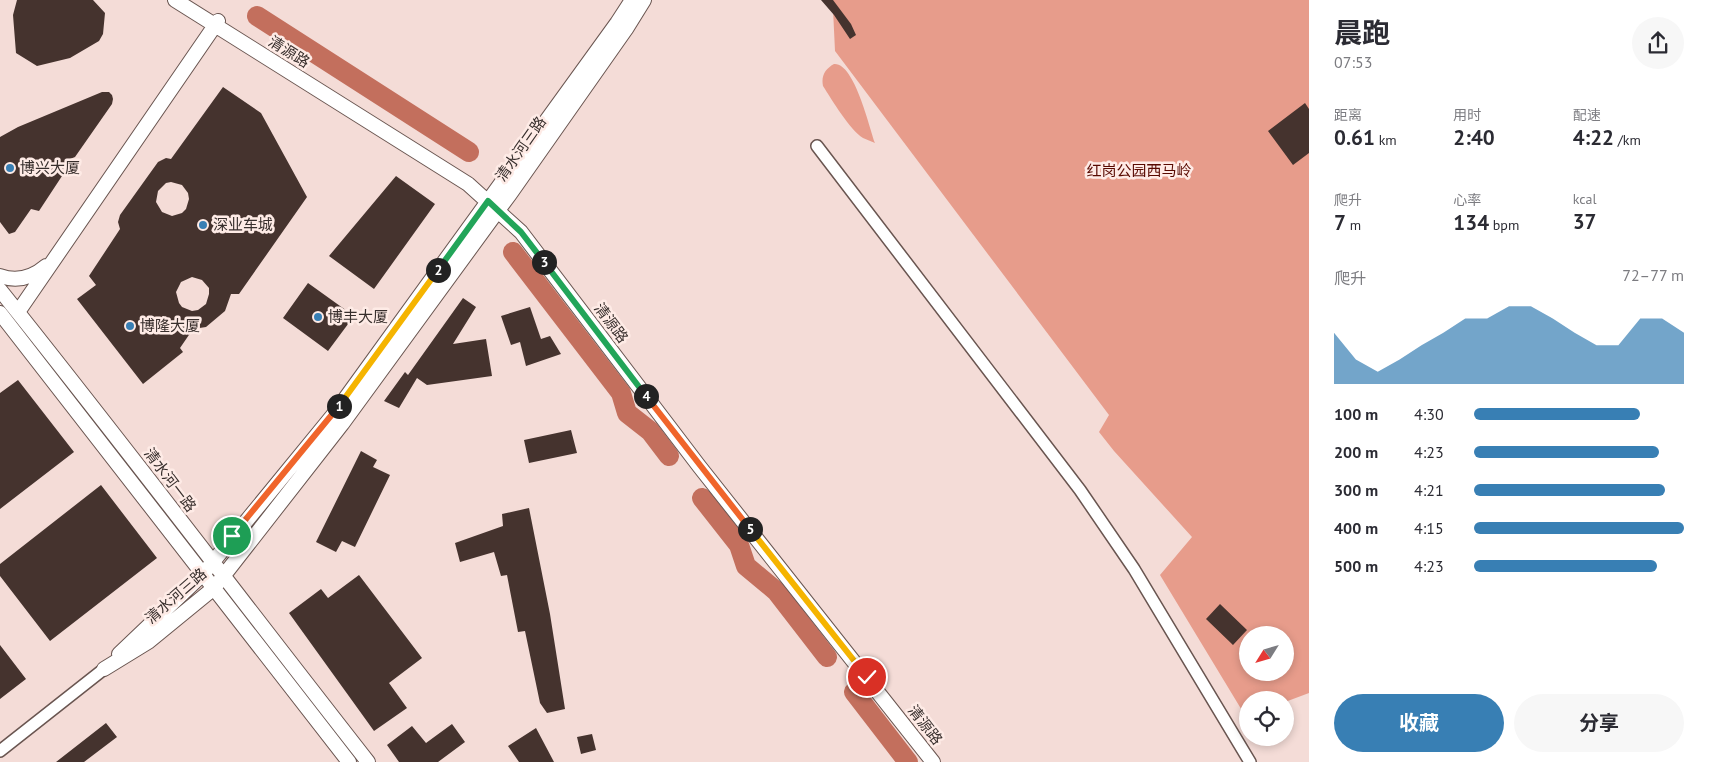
<!DOCTYPE html>
<html lang="zh">
<head>
<meta charset="utf-8">
<style>
  :root { --surface:#fff; --page:#f7f7f7; --text:#2b2b33; --muted:#7c7c81; --accent:#387fb4 }
  body { margin:0; font-family:"PT Sans","Noto Sans SC",sans-serif; background:var(--page); color:var(--text); height:100vh; display:flex; flex-direction:column; font-size:19px; white-space:nowrap }
  * { box-sizing:border-box; margin:0 }
  p { font-size:16px; color:var(--muted) }
  .icon { flex:none; width:28px; height:28px; fill:none; stroke:currentColor; stroke-width:2; stroke-linecap:round; stroke-linejoin:round }
  .map { position:relative; flex:1; overflow:hidden }
  .side { display:flex; flex-direction:column; background:var(--surface); width:400px }
  .side>* { flex:none }
  .needle { width:32px; rotate:233deg }
  .controls { position:absolute; left:1239px; top:626px; display:grid; gap:10px }
  .controls a { display:grid; place-items:center; width:55px; height:55px; border-radius:50%; background:var(--surface); box-shadow:0 2px 8px #0003; font-size:25px }
  .pin { position:absolute; display:grid; place-items:center; width:42px; height:42px; color:#fff; margin:-21px; border:2px solid #fff; border-radius:50%; box-shadow:0 1px 5px #0007 }
  .km { position:absolute; width:25px; height:25px; margin:-12px; border-radius:50%; background:#222; color:#fff; font-size:14px; line-height:25px; text-align:center }
  .round { display:grid; place-items:center; flex:none; width:52px; height:52px; border-radius:26px; background:var(--page) }
  .summary { display:flex; align-items:center; justify-content:space-between; height:85px; padding:0 25px }
  h1 { font-size:28px; font-weight:700; line-height:38px }
  .figures { display:grid; grid-template-columns:repeat(3,1fr); gap:8px; height:85px; padding:5px 25px }
  .figures div { display:grid; align-content:center }
  .figures b { font-size:21px; font-weight:700 }
  .figures small { font-size:14px; font-weight:400 }
  .figures p { font-size:14px }
  .chart { height:140px; padding:10px 25px }
  .chart p { display:flex; justify-content:space-between }
  .chart svg { width:100%; height:90px; margin-top:5px; fill:var(--accent); opacity:.7 }
  .button { display:flex; gap:10px; margin-top:auto; padding:10px 25px }
  .button a { flex:1; height:58px; border-radius:30px; background:var(--accent); color:#fff; font-size:20px; font-weight:700; line-height:58px; text-align:center }
  .button a+a { background:var(--page); color:var(--text) }
  ul { padding:0 25px; list-style:none; font-size:16px }
  li { display:grid; grid-template-columns:80px 60px 1fr; align-items:center; height:38px }
  li i { height:12px; border-radius:6px; background:var(--accent) }
  main { display:flex; flex:1; min-height:0 }
  .map>svg:first-child { display:block }
  .green { fill:#e79c8b; fill-rule:evenodd }
  .lines { fill:none; stroke-linecap:round; stroke-linejoin:round }
  .river { stroke:#c36f5d; stroke-width:20 }
  .building { fill:#45332e; fill-rule:evenodd }
  .minor-casing { stroke:#695550; stroke-width:14 }
  .tertiary-casing { stroke:#695550; stroke-width:16 }
  .minor { stroke:#fff; stroke-width:11 }
  .tertiary { stroke:#fff; stroke-width:14 }
  .split-1-casing { stroke:#fff; stroke-width:10 }
  .split-2-casing { stroke:#fff; stroke-width:10 }
  .split-3-casing { stroke:#fff; stroke-width:10 }
  .split-4-casing { stroke:#fff; stroke-width:10 }
  .split-5-casing { stroke:#fff; stroke-width:10 }
  .split-6-casing { stroke:#fff; stroke-width:10 }
  .split-1 { stroke:#f0652b; stroke-width:6 }
  .split-2 { stroke:#f5b400; stroke-width:6 }
  .split-3 { stroke:#22a559; stroke-width:6 }
  .split-4 { stroke:#22a559; stroke-width:6 }
  .split-5 { stroke:#f0652b; stroke-width:6 }
  .split-6 { stroke:#f5b400; stroke-width:6 }
  .poi-dot { fill:#387fb4; stroke:#feebe6; stroke-width:2 }
  .labels { text-anchor:middle; stroke-width:5; stroke-linejoin:round; paint-order:stroke }
  .street-label { font-size:15px; fill:#382f2d; stroke:#feebe6 }
  .poi-label { font-size:15px; fill:#382f2d; stroke:#feebe6; text-anchor:start }
  .park-label { font-size:15px; fill:#580900; stroke:#feebe6 }
</style>
</head>
<body>
<main>
<div class="map">
<svg width="1309" height="762" viewBox="0 0 1309 762">
  <rect width="100%" height="100%" fill="#f4dcd7"/>
  <path class="green" d="M825 0H1309V693L1285 702V700H1248L1246 717 1160 575 1192 537 1114 451 1099 432 1109 415 835 51 833 9ZM1248 635H1285V672H1248Z
    M834 64C854 62 869 126 875 143 871 141 867 140 863 138 850 130 832 100 823 86 821 76 825 69 834 64Z"/>
  <g class="lines">
    <path class="river" d="M257 16 469 152
      M513 252 621 393 627 413 650 431 669 456
      M702 498 739 545 746 566 776 591 827 657
      M854 692 908 762"/>
  </g>
  <path class="building" d="M17 0H93L105 13 103 34 99 41 70 58 37 66 16 53 13 15Z
    M821 0H833L851 24 856 35 850 39 834 15Z
    M223 87 261 113 307 197 239 294H231L225 311 206 327 193 329 180 348 183 352 143 384 77 299 96 285 89 276 120 229 118 222 120 215 158 162 166 158 171 159ZM171 182 182 185 188 193 189 199 186 209 182 213 172 216 162 212 156 202 158 191 166 183ZM192 277 202 280 209 288V294L206 304 198 310 192 311 182 307 179 303 176 292 181 282Z
    M102 92H109L112 95 113 99 112 104 75 157 70 159 63 169 62 176 39 211 31 209 15 232 9 234 0 222V137L18 127Z
    M1305 103 1309 109V153L1293 165 1268 131Z
    M396 176 435 204 374 289 329 256Z
    M308 283 354 316 328 351 283 318Z
    M463 298 476 307 453 344 486 339 492 376 427 385 417 378 399 408 384 401 405 372 408 375Z
    M530 307 541 339 550 336 561 354 526 366 520 342 511 345 501 316Z
    M18 380 74 452 0 509V393Z
    M571 430 577 453 529 463 524 440Z
    M361 451 377 460 373 467 390 475 355 547 342 541 336 552 316 542Z
    M101 485 157 558 50 641 0 576V564Z
    M529 508 550 614 565 709 547 713 540 703 525 631 518 632 507 575 501 576 494 552 460 562 455 543 503 526 502 514Z
    M359 575 422 658 389 683 407 708 374 731 289 613 321 589 328 598Z
    M1220 604 1247 630 1233 645 1206 619Z
    M0 645 26 679 0 699Z
    M106 723 117 737 84 762H56Z
    M452 724 465 742 438 762H399L387 745 412 726 426 743Z
    M536 728 554 762H519L508 746Z
    M592 734 596 750 581 754 577 737Z"/>
  <g class="lines">
    <g class="minor-casing">
      <path id="minor" d="M817 146 1080 490 1134 569 1250 762
        M0 751 104 669"/>
    </g>
    <g class="tertiary-casing">
      <path id="tertiary" d="M175 0 468 184 521 232 699 466 933 762
        M0 276C17 282 32 278 46 266
        M0 290C125 446 245 605 368 762
        M18 312 218 21
        M0 313 349 762
        M119 654 203 574 334 414 617 23 632 0
        M104 669 148 642 214 588 342 424 510 194 626 29 644 0"/>
    </g>
    <use href="#minor" class="minor"/>
    <use href="#tertiary" class="tertiary"/>
  </g>
  <g class="lines">
    <g class="split-1-casing">
      <path id="split-1" d="M232 536 339 406"/>
    </g>
    <g class="split-2-casing">
      <path id="split-2" d="M339 406 438 270"/>
    </g>
    <g class="split-3-casing">
      <path id="split-3" d="M438 270 488 201 521 232 544 262"/>
    </g>
    <g class="split-4-casing">
      <path id="split-4" d="M544 262 646 396"/>
    </g>
    <g class="split-5-casing">
      <path id="split-5" d="M646 396 750 529"/>
    </g>
    <g class="split-6-casing">
      <path id="split-6" d="M750 529 867 677"/>
    </g>
    <use href="#split-1" class="split-1"/>
    <use href="#split-2" class="split-2"/>
    <use href="#split-3" class="split-3"/>
    <use href="#split-4" class="split-4"/>
    <use href="#split-5" class="split-5"/>
    <use href="#split-6" class="split-6"/>
  </g>
  <g class="poi-dot">
    <circle cx="10" cy="168" r="5"/>
    <circle cx="203" cy="225" r="5"/>
    <circle cx="318" cy="317" r="5"/>
    <circle cx="130" cy="326" r="5"/>
  </g>
  <g class="labels">
    <g class="street-label">
      <text transform="translate(289 52) rotate(32)" y="5">清源路</text>
      <text transform="translate(521 149) rotate(-55)" y="5">清水河三路</text>
      <text transform="translate(611 323) rotate(53)" y="5">清源路</text>
      <text transform="translate(170 480) rotate(53)" y="5">清水河一路</text>
      <text transform="translate(176 596) rotate(-41)" y="5">清水河三路</text>
      <text transform="translate(925 725) rotate(52)" y="5">清源路</text>
    </g>
    <g class="poi-label">
      <text x="20" y="173">博兴大厦</text>
      <text x="213" y="230">深业车城</text>
      <text x="328" y="322">博丰大厦</text>
      <text x="140" y="331">博隆大厦</text>
    </g>
    <g class="park-label">
      <text x="1139" y="176">红岗公园西马岭</text>
    </g>
  </g>
</svg>
<div class="controls">
<a><svg class="needle" viewBox="-14 -14 28 28"><path d="M0-13l5 13h-10z" fill="#e53935"/><path d="M0 13l5-13h-10z" fill="#7c7c81"/></svg></a>
<a><svg class="icon" aria-label="locate" viewBox="0 0 24 24"><circle cx="12" cy="12" r="6"/><path d="M12 2v4M12 18v4M2 12h4M18 12h4"/></svg></a>
</div>
<div class="pin" style="left:232px;top:536px;background:#1e9e55"><svg class="icon" aria-label="arrive" viewBox="0 0 24 24"><path d="M6 21V4h12l-3 4 3 4H6"/></svg></div>
<div class="pin" style="left:867px;top:677px;background:#d93025"><svg class="icon" aria-label="check" viewBox="0 0 24 24"><path d="M5 12l5 5 9-10"/></svg></div>
<b class="km" style="left:339px;top:406px">1</b>
<b class="km" style="left:438px;top:270px">2</b>
<b class="km" style="left:544px;top:262px">3</b>
<b class="km" style="left:646px;top:396px">4</b>
<b class="km" style="left:750px;top:529px">5</b>
</div>
<section class="side">
<div class="summary"><div><h1>晨跑</h1><p>07:53</p></div><a class="round"><svg class="icon" aria-label="share" viewBox="0 0 24 24"><path d="M12 15V3M7 8l5-5 5 5M5 13v7h14v-7"/></svg></a></div>
<div class="figures">
<div><p>距离</p><b>0.61<small> km</small></b></div>
<div><p>用时</p><b>2:40</b></div>
<div><p>配速</p><b>4:22<small> /km</small></b></div>
</div>
<div class="figures">
<div><p>爬升</p><b>7<small> m</small></b></div>
<div><p>心率</p><b>134<small> bpm</small></b></div>
<div><p>kcal</p><b>37</b></div>
</div>
<div class="chart"><p><span>爬升</span>72–77 m</p>
<svg viewBox="0 0 160 44" preserveAspectRatio="none"><path d="M0 44V19L10 32L20 38L30 32L40 25L50 19L60 12L70 12L80 6L90 6L100 12L110 19L120 25L130 25L140 12L150 12L160 19V44z"/></svg>
</div>
<ul>
<li><b>100 m</b>4:30<i style="width:79%"></i></li>
<li><b>200 m</b>4:23<i style="width:88%"></i></li>
<li><b>300 m</b>4:21<i style="width:91%"></i></li>
<li><b>400 m</b>4:15<i style="width:100%"></i></li>
<li><b>500 m</b>4:23<i style="width:87%"></i></li>
</ul>
<div class="button"><a>收藏</a><a>分享</a></div>
</section>
</main>
</body>
</html>
